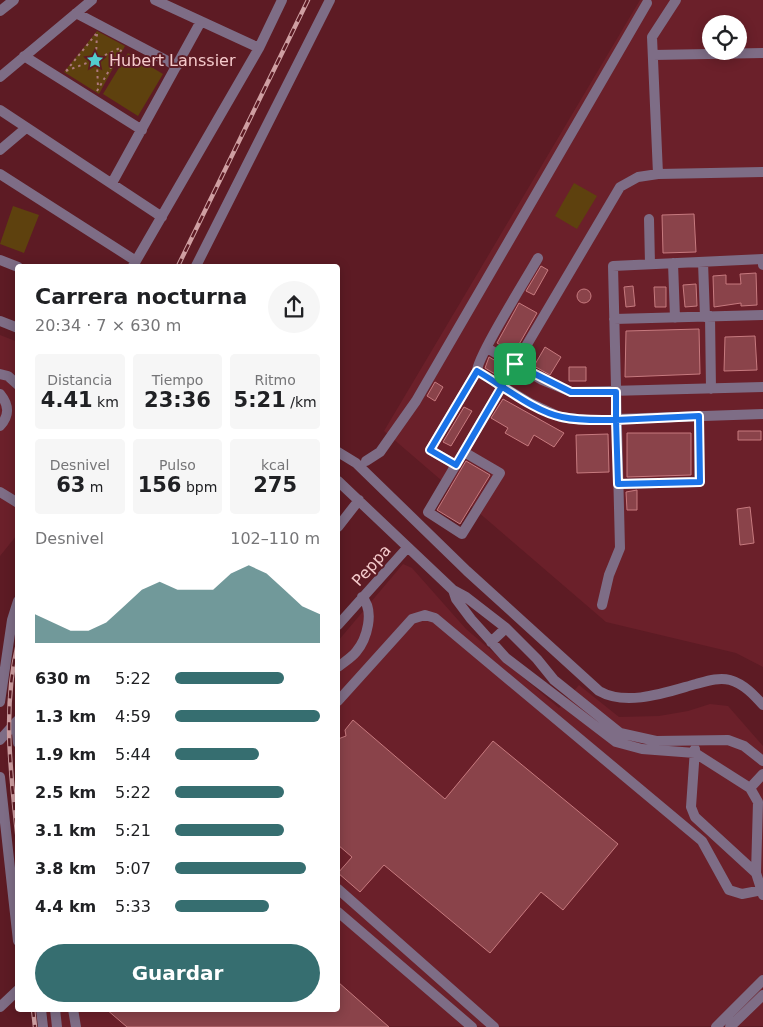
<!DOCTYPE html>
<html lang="es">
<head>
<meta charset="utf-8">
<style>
  :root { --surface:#fff; --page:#f6f6f6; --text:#202124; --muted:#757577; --accent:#366e70 }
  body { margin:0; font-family:"DejaVu Sans",sans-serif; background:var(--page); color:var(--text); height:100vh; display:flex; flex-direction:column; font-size:19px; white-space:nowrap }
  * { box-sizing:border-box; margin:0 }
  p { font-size:16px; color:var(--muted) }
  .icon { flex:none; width:28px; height:28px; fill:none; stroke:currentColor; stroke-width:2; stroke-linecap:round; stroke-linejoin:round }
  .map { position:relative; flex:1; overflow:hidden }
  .side { position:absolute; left:15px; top:264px; width:325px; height:748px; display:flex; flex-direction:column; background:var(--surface); border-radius:5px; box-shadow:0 2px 12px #0003 }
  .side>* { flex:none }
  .buttons { position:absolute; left:702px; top:15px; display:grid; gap:10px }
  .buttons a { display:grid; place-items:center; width:45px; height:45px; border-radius:50%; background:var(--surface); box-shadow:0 2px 12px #0003; font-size:25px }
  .pin { position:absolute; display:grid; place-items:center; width:42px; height:42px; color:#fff; margin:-21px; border-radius:10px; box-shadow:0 2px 8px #0006 }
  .round { display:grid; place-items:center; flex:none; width:52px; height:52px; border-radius:26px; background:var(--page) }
  .head { display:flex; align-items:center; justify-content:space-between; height:85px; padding:0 20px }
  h1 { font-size:22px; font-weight:600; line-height:38px }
  .metrics { display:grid; grid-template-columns:repeat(3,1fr); gap:8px; height:85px; padding:5px 20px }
  .metrics div { display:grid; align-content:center; border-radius:5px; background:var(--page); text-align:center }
  .metrics b { font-size:21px; font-weight:600 }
  .metrics small { font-size:14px; font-weight:400 }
  .metrics p { font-size:14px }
  .chart { height:140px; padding:10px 20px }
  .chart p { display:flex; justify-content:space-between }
  .chart svg { width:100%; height:90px; margin-top:5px; fill:var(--accent); opacity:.7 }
  .action { display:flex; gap:10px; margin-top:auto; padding:10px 20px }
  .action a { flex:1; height:58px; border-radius:30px; background:var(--accent); color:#fff; font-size:20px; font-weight:600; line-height:58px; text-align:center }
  ul { padding:0 20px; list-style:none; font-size:16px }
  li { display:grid; grid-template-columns:80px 60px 1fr; align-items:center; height:38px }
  li i { height:12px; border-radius:6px; background:var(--accent) }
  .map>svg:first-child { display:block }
  .built { fill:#6b202a; fill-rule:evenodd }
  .green { fill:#5e410e }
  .building { fill:#8a434a; stroke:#c77a7f }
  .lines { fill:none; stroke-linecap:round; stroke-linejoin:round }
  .path { stroke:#ad787d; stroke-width:2; stroke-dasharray:2.5 4; stroke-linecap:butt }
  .minor { stroke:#7e6d86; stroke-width:10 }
  .rail-casing { stroke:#cf9fa2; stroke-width:4.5 }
  .rail { stroke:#5d1b24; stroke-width:2.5; stroke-dasharray:8; stroke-linecap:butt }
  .route-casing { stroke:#fff; stroke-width:10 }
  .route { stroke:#1a73e8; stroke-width:6 }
  .labels { text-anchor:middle; stroke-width:4; stroke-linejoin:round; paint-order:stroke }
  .poi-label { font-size:16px; fill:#f5cbcc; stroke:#5d1b24; text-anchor:start }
  .street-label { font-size:16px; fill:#f5cbcc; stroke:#5d1b24 }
</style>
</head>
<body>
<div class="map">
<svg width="763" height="1027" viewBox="0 0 763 1027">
  <rect width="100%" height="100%" fill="#5d1b24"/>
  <path class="built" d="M640 0H763V667L736 653 606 622 384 431ZM711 24H739V51H711Z
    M0 335 18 342 17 535 0 556Z
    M403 564 412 568 466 629 559 708 579 685 619 717 659 716 688 711 710 704 728 706 763 746V1026L49 1027 46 1009H338V641Z"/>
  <path class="green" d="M97 31 125 46 99 94 64 72Z
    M128 53 163 74 138 116 103 94Z
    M574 183 597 196 577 229 555 216Z
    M13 206 39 215 24 253 0 244Z"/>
  <path class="building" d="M694 214 696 252 663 253 662 215Z
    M541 266 548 270 534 295 526 291Z
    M756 273 757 305 741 306V303L714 307 713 276 726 275V284H741L740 274Z
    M696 284 697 306 685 307 683 285Z
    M633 286 635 306 626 307 624 287Z
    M654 287H666V307H655Z
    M577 296a7 7 0 1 1 14 0a7 7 0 1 1-14 0Z
    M519 303 537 313 514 353 497 343Z
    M699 329 700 374 625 377 626 331Z
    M755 336 757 370 724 371 725 337Z
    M545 347 561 357 550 375 534 366Z
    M489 357 501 364 495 374 485 368Z
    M569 367H586V381H569Z
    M435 382 443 387 435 401 427 396Z
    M503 399 564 433 554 447 534 435 528 446 505 433 508 428 491 418Z
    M464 407 472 411 451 446 443 442Z
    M738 431H761V440H738Z
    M627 433H691V475L627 477Z
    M608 434 609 472 577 473 576 435Z
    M466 461 490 475 460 524 437 510Z
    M637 490V510H627L626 492Z
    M750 507 754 543 740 545 737 509Z
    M353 720 445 799 493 741 618 844 563 910 541 892 490 953 384 865 360 892 338 873 352 857 338 845V739L346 736 345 730Z
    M338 982 389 1027H127L106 1009H338Z"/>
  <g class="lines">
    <path class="path" d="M96 56 97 33
      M91 60a4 4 0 1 1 8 0a4 4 0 1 1-8 0Z
      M99 58 122 47
      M97 63 98 88
      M66 71 96 34
      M66 71 92 61
      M97 91 123 47"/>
    <path class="minor" d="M155 0 259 48
      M0 11 14 0
      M76 13 177 66
      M653 55 763 53
      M24 56 142 130
      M0 77 92 0
      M0 110 162 217
      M0 150 26 128
      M0 174 136 261
      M658 174 652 37 676 0
      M112 183 200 23
      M649 219 650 264
      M0 260 18 267
      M703 262 705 317
      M673 263 675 318
      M133 266 259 48 282 0
      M196 266 330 0
      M710 316 711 389
      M614 319 763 315
      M0 321 18 328
      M487 348 542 380 571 392 763 387
      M477 371 530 403 560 417 586 420 763 414
      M0 374 8 376 18 385
      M0 394C9 405 10 415 0 426
      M338 452 356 463 467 571 599 691C627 707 667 692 696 684 707 681 719 677 730 680 744 684 754 695 763 705
      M464 452 500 473 462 534 428 512 620 187 638 177 658 174 763 172
      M366 461 380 452 416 401 647 3
      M456 465 430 450 477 371C477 357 528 276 538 258
      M338 481 453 590 466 597 506 628 537 659 554 680 620 733 656 741 728 740 744 746 763 761
      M618 484 699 482V416
      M0 492 18 503
      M338 527 359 500
      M453 590 456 599 471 619 506 658 616 742 642 749 695 753 750 788 758 802 756 873 763 895
      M602 605 609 575 620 548 613 266 763 259V265
      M338 625 407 548
      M491 642 506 628
      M338 667C344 662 351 658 356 652 367 639 375 611 362 597
      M338 701 412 619 425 615 435 618 702 841 729 890 742 894 763 890
      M0 702 12 620 18 601
      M16 722 18 743
      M0 740 18 720
      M695 749 691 807 695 817 756 873
      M0 777 18 941
      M750 788 763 774
      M338 889 494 1027
      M338 912 472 1027
      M0 1007 18 990
      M41 1009 43 1027
      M55 1009 57 1027
      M73 1009 76 1027
      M716 1027 763 980
      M730 1027 763 995"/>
    <g class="rail-casing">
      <path id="rail" d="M178 266 308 0
        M18 643C2 709 11 776 18 842
        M33 1009 35 1027"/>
    </g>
    <use href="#rail" class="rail"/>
  </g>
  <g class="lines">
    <g class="route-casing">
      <path id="route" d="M515 364 456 465 430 450 477 371C502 385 535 412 562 417 580 421 598 420 616 420L618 484 700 482 699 416 616 420V392H571L515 364"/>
    </g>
    <use href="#route" class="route"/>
  </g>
  <defs>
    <g id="sight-bare" transform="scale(1.35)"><path d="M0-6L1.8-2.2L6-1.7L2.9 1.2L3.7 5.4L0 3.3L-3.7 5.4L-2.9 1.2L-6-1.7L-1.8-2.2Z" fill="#52cdce" stroke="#5d1b24" stroke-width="2.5" paint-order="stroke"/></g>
  </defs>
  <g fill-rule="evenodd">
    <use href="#sight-bare" x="95" y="60"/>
  </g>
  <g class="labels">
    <g class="poi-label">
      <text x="109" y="66">Hubert Lanssier</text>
    </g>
    <g class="street-label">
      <text transform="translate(371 565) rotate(-48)" y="6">Peppa</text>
    </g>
  </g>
</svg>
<div class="buttons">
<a><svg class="icon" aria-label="locate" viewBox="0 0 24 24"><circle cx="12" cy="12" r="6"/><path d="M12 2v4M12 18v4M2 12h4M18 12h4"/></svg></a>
</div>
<div class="pin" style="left:515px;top:364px;background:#1e9e55"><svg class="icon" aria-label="arrive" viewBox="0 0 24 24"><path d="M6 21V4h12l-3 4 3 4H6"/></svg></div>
<section class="side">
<div class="head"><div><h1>Carrera nocturna</h1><p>20:34 · 7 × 630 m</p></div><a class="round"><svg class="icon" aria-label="share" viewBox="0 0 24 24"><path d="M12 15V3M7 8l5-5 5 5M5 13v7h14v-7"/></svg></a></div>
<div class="metrics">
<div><p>Distancia</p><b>4.41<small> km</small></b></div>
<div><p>Tiempo</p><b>23:36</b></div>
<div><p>Ritmo</p><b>5:21<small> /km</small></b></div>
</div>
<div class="metrics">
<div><p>Desnivel</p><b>63<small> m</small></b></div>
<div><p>Pulso</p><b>156<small> bpm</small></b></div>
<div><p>kcal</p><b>275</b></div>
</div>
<div class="chart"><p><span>Desnivel</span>102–110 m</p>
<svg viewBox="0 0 160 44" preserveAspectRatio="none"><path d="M0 44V30L10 34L20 38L30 38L40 34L50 26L60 18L70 14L80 18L90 18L100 18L110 10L120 6L130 10L140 18L150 26L160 30V44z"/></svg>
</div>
<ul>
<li><b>630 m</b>5:22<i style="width:75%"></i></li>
<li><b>1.3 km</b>4:59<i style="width:100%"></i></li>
<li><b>1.9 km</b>5:44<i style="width:58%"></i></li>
<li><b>2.5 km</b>5:22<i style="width:75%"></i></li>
<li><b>3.1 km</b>5:21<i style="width:75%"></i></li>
<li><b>3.8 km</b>5:07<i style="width:90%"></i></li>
<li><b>4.4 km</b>5:33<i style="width:65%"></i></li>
</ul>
<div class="action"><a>Guardar</a></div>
</section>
</div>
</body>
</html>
